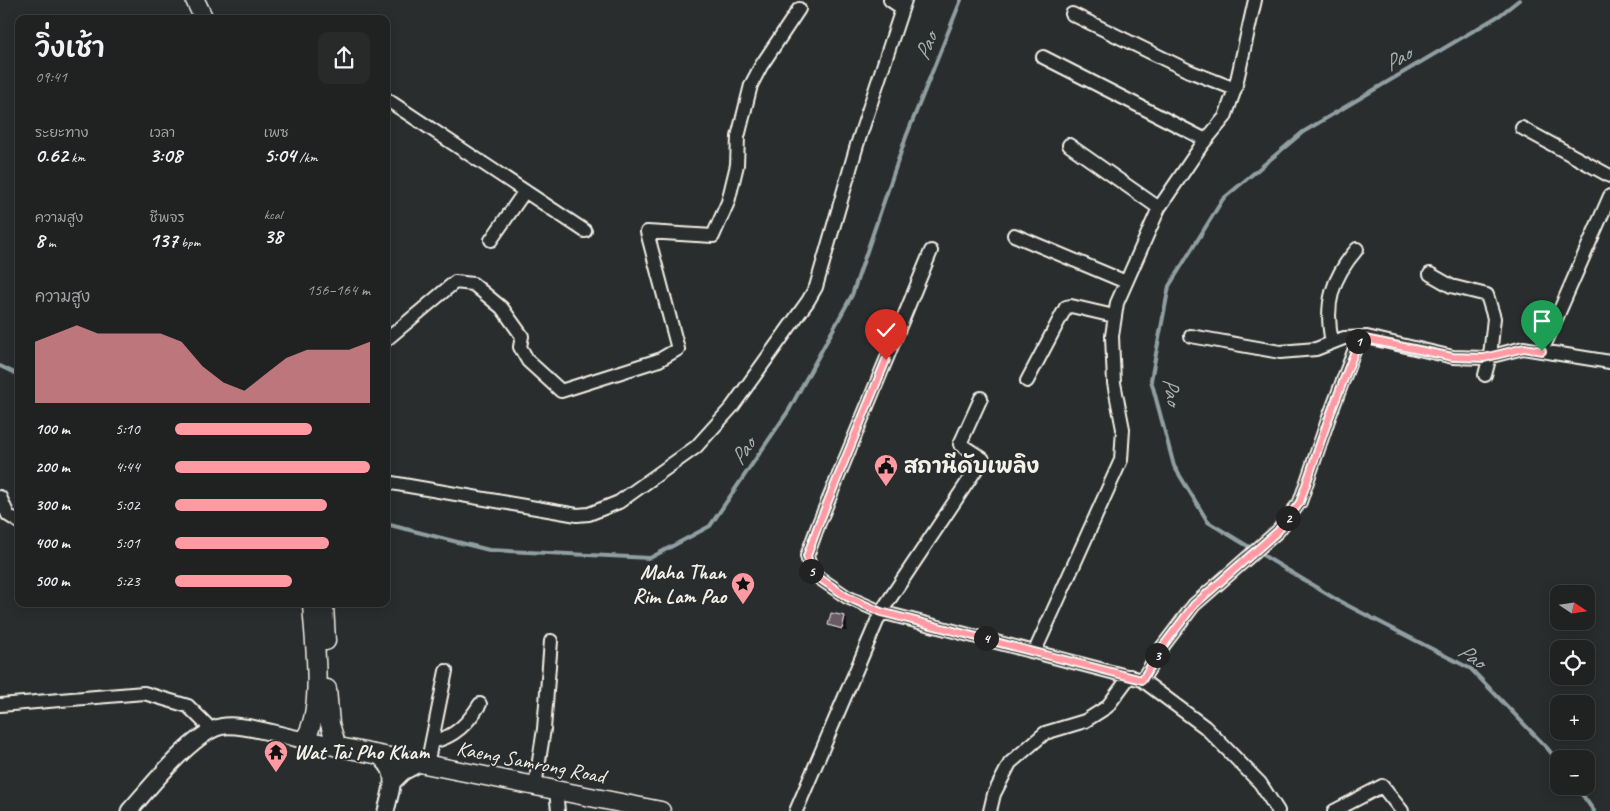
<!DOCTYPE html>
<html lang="th">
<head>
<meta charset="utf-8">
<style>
  :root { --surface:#202222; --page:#282a2a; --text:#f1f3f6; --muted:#a2a4a5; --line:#3d3f40; --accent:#ff9aa2 }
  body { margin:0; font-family:Caveat,"Playpen Sans Thai",sans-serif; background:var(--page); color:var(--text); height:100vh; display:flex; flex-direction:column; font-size:19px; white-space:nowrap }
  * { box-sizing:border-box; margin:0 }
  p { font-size:16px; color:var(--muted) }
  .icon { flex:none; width:28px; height:28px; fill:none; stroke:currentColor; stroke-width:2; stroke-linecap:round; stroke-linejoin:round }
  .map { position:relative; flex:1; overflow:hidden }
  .panel { position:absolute; left:15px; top:15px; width:375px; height:592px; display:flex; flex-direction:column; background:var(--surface); border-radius:10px; box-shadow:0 2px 12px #0003,0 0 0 1px var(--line) }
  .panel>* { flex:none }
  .needle { width:32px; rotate:103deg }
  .buttons { position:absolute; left:1550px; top:585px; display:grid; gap:10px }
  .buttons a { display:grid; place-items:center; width:45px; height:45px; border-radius:10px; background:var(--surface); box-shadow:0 2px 12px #0003,0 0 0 1px var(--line); font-size:25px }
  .pin { position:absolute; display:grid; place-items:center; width:42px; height:42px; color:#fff; margin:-51px -21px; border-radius:50% 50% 50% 0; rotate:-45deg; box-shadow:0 0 5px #0007 }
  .pin .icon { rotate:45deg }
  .km { position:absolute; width:25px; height:25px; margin:-12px; border-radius:50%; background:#222; color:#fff; font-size:14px; line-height:25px; text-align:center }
  .round { display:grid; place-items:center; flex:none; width:52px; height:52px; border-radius:10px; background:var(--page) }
  .headline { display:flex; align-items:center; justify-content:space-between; height:85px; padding:0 20px }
  h1 { font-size:28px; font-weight:600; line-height:38px }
  .metrics { display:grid; grid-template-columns:repeat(3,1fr); gap:8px; height:85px; padding:5px 20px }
  .metrics div { display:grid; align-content:center }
  .metrics b { font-size:21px; font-weight:600 }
  .metrics small { font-size:14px; font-weight:400 }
  .metrics p { font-size:14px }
  .chart { height:140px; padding:10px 20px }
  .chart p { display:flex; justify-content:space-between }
  .chart svg { width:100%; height:90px; margin-top:5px; fill:var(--accent); opacity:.7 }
  ul { padding:0 20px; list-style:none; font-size:16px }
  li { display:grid; grid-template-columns:80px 60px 1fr; align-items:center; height:38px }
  li i { height:12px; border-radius:6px; background:var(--accent) }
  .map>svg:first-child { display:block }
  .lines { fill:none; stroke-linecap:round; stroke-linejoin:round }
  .stream { stroke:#909fa2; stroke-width:4 }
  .building { fill:#6a5a66; stroke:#f4f1e8; filter:url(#shadow) }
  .minor-casing { stroke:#f4f1e8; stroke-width:16 }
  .tertiary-casing { stroke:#f4f1e8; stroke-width:19 }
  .secondary-casing { stroke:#f4f1e8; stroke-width:21 }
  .minor { stroke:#2a2d2e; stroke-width:12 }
  .tertiary { stroke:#2a2d2e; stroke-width:15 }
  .secondary { stroke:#2a2d2e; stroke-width:18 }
  .route-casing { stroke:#fff; stroke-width:10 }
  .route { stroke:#ff9aa2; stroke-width:6 }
  .labels { text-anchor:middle; stroke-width:4; stroke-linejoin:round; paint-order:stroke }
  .poi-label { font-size:21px; font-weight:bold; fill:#f4f1e8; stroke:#2a2d2e; text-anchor:start }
  .street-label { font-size:21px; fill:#f4f1e8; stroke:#2a2d2e }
  .water-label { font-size:22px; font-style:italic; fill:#a9b4b3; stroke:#2a2d2e }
</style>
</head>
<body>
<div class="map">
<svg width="1610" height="811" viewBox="0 0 1610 811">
  <defs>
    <filter id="shadow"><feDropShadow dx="5" dy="3" stdDeviation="0" flood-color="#0009"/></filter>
  </defs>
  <rect width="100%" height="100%" fill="#2a2d2e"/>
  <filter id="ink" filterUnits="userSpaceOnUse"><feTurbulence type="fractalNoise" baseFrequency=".02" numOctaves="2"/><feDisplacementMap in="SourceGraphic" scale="10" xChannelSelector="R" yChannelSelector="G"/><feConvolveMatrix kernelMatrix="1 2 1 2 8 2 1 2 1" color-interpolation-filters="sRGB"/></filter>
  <g filter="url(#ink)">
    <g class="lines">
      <path class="stream" d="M1519 0 1500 15 1303 132 1223 199 1169 286 1151 380 1174 466 1208 522 1337 600 1471 669 1548 749 1559 763
        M0 366 19 375
        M386 524 489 550 650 558 710 526 789 410 852 295 906 137 961 0
        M1576 786 1594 811"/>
    </g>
    <path class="building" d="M831 613 845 616 842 629 828 625Z"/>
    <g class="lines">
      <g class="minor-casing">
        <path id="minor" d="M890 0 902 8
          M1072 14 1189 71 1235 89
          M1043 57 1206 140
          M386 99 585 231
          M1522 128 1610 176
          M1069 145 1159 208
          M1014 235 1126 282
          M491 240 525 191
          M931 251 819 523 807 556 812 573 847 597 881 612 1142 680 1205 727 1260 783 1278 811
          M1430 274 1451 286 1487 295 1494 318 1490 356 1485 375
          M1191 336 1280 352 1316 349 1344 338 1367 337 1453 357 1484 358 1523 348 1610 362
          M386 340 455 282 473 284 502 308 522 336 520 347 528 361 561 391 659 360 678 349 647 232 713 236 728 202 737 165 738 137 751 85 761 66 799 9
          M1332 342C1324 304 1332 278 1357 249
          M1542 351 1610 196
          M1027 381 1066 307 1071 306 1114 316
          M386 482 577 515 589 514 619 502 696 447 732 407 808 301 816 287 857 145 905 0
          M0 497 8 515 19 522
          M1035 651 1121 460 1123 429 1114 383 1112 336 1117 303 1159 208 1201 146 1225 117 1235 89 1255 0
          M1142 680 1163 646 1194 605 1278 531 1300 502 1328 420 1359 338
          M0 705 144 693 188 706 211 729
          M432 742C455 737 468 723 480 704
          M427 765 446 671
          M535 786 544 729 551 641
          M556 790 558 811
          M796 811 881 612 983 459 960 444 981 398
          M990 811 994 794 1010 763 1045 733 1085 721 1107 707 1130 676
          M1334 811 1382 786 1402 811"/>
      </g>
      <g class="tertiary-casing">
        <path id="tertiary" d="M376 754C400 772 392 786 386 811
          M393 782 403 772 420 763
          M129 811C149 789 196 728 225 726 245 724 283 736 304 740"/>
      </g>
      <g class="secondary-casing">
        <path id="secondary" d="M195 0 204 19
          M312 604C314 639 325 712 304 740L661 811
          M324 604 326 641
          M327 689 330 724 337 747"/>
      </g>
      <use href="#minor" class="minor"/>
      <use href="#tertiary" class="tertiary"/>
      <use href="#secondary" class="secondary"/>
    </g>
  </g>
  <g class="lines" filter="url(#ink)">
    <g class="route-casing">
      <path id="route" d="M886 360 819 523 807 556 812 573 847 597 881 612 1142 680 1163 646 1194 605 1278 531 1300 502 1328 420 1360 338 1453 357 1484 358 1524 348 1542 351"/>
    </g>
    <use href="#route" class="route"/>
  </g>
  <defs>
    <g id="civic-pin" transform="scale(1.25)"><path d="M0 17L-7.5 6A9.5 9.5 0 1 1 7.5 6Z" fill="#ff9aa2" stroke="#2a2d2e"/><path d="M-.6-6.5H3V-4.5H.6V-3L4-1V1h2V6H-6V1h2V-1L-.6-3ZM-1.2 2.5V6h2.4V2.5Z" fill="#111"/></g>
    <g id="sight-pin" transform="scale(1.25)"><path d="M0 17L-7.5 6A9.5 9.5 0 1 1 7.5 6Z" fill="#ff9aa2" stroke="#2a2d2e"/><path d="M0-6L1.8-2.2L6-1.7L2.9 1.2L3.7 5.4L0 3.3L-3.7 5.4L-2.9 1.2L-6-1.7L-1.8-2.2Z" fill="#111"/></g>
    <g id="temple-pin" transform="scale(1.25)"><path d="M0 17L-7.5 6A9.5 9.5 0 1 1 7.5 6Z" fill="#ff9aa2" stroke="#2a2d2e"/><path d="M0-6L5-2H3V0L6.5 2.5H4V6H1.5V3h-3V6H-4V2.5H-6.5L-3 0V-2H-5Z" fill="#111"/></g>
  </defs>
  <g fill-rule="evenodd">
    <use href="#civic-pin" x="886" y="466"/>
    <use href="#sight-pin" x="743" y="584"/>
    <use href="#temple-pin" x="276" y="752"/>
  </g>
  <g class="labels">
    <g class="poi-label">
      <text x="904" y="473">สถานีดับเพลิง</text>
      <text x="726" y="579" text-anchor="end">Maha Than<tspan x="726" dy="24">Rim Lam Pao</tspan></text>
      <text x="294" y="759">Wat Tai Pho Kham</text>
    </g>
    <g class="street-label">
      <text transform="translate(531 762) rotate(11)" y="7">Kaeng Samrong Road</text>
    </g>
    <g class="water-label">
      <text transform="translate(925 46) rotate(-68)" y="8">Pao</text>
      <text transform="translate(1397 58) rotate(-31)" y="8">Pao</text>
      <text transform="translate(1173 391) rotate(81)" y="8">Pao</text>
      <text transform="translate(742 451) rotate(-56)" y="8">Pao</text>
      <text transform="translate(1472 655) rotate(34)" y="8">Pao</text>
    </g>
  </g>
</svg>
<div class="buttons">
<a><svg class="needle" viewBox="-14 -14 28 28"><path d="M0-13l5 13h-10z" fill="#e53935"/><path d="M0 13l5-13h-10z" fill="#a2a4a5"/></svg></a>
<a><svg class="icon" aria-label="locate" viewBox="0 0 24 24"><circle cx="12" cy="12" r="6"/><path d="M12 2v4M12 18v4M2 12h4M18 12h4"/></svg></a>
<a>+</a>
<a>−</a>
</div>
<div class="pin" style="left:1542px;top:351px;background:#1e9e55"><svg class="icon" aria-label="arrive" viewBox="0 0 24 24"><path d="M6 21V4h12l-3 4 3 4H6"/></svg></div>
<div class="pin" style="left:886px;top:360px;background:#d93025"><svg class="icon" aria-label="check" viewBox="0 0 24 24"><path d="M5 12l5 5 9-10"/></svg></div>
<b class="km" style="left:1358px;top:341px">1</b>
<b class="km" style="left:1288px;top:518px">2</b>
<b class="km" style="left:1157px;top:655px">3</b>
<b class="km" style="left:986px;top:638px">4</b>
<b class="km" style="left:811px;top:571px">5</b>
<section class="panel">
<div class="headline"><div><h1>วิ่งเช้า</h1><p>09:41</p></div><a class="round"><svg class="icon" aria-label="share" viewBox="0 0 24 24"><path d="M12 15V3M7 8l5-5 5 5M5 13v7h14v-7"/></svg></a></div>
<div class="metrics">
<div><p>ระยะทาง</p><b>0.62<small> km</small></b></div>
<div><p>เวลา</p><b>3:08</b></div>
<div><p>เพซ</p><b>5:04<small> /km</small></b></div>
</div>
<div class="metrics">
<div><p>ความสูง</p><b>8<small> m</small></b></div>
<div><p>ชีพจร</p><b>137<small> bpm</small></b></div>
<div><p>kcal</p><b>38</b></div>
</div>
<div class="chart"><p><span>ความสูง</span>156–164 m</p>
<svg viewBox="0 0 160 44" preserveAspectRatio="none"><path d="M0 44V14L10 10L20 6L30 10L40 10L50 10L60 10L70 14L80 26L90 34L100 38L110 30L120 22L130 18L140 18L150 18L160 14V44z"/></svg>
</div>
<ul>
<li><b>100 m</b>5:10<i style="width:70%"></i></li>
<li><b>200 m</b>4:44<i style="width:100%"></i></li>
<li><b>300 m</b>5:02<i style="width:78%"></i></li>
<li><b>400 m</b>5:01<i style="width:79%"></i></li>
<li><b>500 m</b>5:23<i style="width:60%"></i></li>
</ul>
</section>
</div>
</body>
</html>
